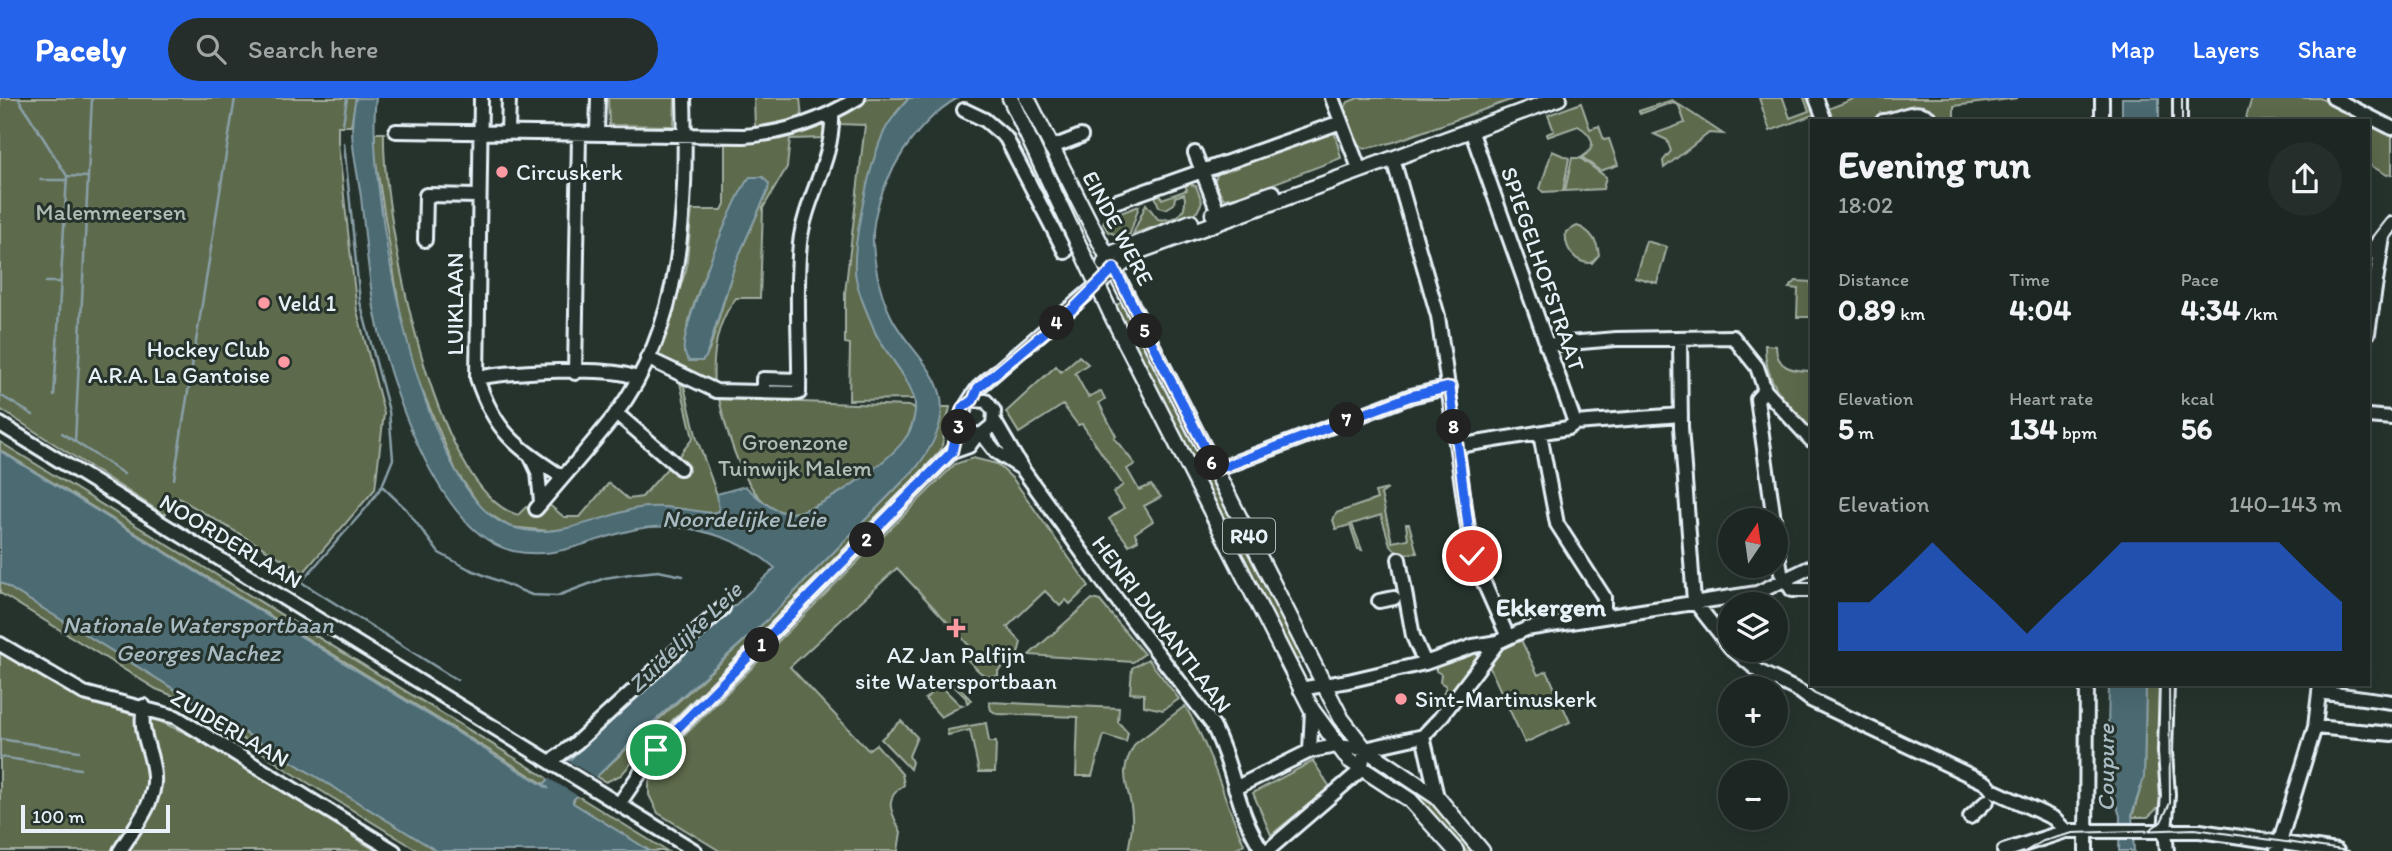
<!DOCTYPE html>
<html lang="en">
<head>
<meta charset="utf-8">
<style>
  :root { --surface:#1c2622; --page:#252e2a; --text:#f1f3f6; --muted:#a0a5a5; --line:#3a4340; --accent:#2563eb }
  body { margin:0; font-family:Itim,sans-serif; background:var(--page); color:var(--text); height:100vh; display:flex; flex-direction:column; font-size:26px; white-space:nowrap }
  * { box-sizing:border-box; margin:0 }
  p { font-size:23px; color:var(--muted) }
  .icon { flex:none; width:38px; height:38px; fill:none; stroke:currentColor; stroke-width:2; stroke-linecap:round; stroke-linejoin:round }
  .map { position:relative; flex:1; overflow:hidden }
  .panel { position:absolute; left:1810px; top:21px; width:560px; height:567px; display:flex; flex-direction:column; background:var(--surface); border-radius:0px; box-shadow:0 7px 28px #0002,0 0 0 2px var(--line) }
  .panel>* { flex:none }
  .needle { width:46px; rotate:13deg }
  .fabs { position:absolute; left:1718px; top:410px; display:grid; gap:14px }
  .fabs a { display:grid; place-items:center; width:70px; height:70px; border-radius:50%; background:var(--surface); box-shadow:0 7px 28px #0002,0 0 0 2px var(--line); font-size:35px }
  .scale { position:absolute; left:21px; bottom:18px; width:149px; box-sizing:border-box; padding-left:7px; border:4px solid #e8f1f8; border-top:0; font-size:19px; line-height:24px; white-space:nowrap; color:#e8f1f8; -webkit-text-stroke:5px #26332d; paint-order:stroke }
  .pin { position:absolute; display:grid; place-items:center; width:60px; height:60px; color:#fff; margin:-30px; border:4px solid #fff; border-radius:50%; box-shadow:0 2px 7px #0007 }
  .km { position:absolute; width:35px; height:35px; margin:-18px; border-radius:50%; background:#222; color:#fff; font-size:19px; line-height:35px; text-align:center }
  .round { display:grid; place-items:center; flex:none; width:74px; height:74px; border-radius:37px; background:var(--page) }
  .overview { display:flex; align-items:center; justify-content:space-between; height:119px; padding:0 28px }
  h1 { font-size:38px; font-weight:800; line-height:52px }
  .stats { display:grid; grid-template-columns:repeat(3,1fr); gap:10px; height:119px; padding:7px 28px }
  .stats div { display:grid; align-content:center }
  .stats b { font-size:30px; font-weight:800 }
  .stats small { font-size:19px; font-weight:400 }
  .stats p { font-size:19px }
  .chart { height:196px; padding:14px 28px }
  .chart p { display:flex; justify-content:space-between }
  .chart svg { width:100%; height:126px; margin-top:7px; fill:var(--accent); opacity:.7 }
  header { display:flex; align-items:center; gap:42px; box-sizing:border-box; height:98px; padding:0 35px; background:var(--accent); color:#fff }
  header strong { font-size:33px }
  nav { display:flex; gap:38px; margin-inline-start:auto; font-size:24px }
  .search { width:490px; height:63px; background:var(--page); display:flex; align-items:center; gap:18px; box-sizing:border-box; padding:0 24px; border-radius:38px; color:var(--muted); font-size:26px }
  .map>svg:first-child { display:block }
  .green { fill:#5d6a4c; stroke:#a2aea2; stroke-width:2; fill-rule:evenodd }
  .water { fill:#4b6a72; stroke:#8aa0a8; stroke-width:2 }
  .pier { fill:#26332d }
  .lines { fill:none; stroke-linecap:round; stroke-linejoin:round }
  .stream { stroke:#8aa0a8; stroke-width:2.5 }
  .minor-casing { stroke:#e8f1f8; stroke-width:18 }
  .major-casing { stroke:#e8f1f8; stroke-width:19 }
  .minor { stroke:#26332d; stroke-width:12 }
  .major { stroke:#26332d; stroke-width:14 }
  .tram { stroke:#e8f1f8; stroke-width:2 }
  .route-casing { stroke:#fff; stroke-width:14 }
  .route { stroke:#2563eb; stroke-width:9 }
  .poi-dot { fill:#ff9aa2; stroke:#26332d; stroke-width:2.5 }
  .labels { text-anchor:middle; stroke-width:6; stroke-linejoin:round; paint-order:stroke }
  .shield { fill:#26332d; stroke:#aeb8bb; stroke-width:2 }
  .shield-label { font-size:21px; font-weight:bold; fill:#e8f1f8 }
  .poi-label { font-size:23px; fill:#e8f1f8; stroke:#26332d; text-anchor:start }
  .park-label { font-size:23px; fill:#b0bbb3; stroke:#26332d }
  .street-label { font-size:23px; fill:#e8f1f8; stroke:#26332d }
  .water-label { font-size:24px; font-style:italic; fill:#a9bbc2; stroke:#26332d }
  .quarter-label { font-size:26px; font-weight:bold; fill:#e8f1f8; stroke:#26332d }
</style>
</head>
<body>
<header>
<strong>Pacely</strong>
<div class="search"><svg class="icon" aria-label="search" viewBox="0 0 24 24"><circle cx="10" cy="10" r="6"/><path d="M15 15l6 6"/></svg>Search here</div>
<nav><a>Map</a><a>Layers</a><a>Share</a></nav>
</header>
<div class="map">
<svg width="2392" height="753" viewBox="0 0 2392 753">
  <rect width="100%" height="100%" fill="#26332d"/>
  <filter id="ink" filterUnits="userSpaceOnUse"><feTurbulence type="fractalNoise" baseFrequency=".0143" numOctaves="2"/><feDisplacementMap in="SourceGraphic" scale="14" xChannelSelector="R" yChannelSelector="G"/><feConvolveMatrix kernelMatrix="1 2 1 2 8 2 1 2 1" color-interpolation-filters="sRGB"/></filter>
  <g filter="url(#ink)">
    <path class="green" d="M0 0H356L351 28H338V45L357 213 384 315 375 391 304 474 177 399 165 417 0 311Z
      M608 0H675L674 28 609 27Z
      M754 0H800L802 20 755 29Z
      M869 0H909L895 16 855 174 876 236 915 295 913 301 849 302 850 246 845 245V195L865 27 839 26 840 18Z
      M1358 0H1516L1394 44 1364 51 1357 44 1345 9 1348 4Z
      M1759 0H1783L1790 20 1809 13 1804 0H1812L1818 15 1856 0H2018L1954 8V23H1820L1818 15 1770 33Z
      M2252 0H2320L2364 23H2245Z
      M1672 2 1723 36 1709 35 1664 70 1663 63 1671 53 1667 42 1654 36 1685 25 1679 8 1673 4 1640 16 1639 13Z
      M1581 5 1590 31 1599 28 1604 42 1609 41 1618 67 1600 73 1582 59C1599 49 1592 36 1578 28L1547 39V36L1554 33 1548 17Z
      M828 24 826 40 790 41 787 69 763 110 760 200H736C716 225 712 256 714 287L660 262 658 256 686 172 692 112H722L725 106V44L796 37ZM747 82 768 92 735 166 709 253 702 263 684 255C683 213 729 123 747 82Z
      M2368 25 2392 37V76L2387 77 2368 66Z
      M1331 34 1335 36 1341 60 1241 98 1224 101 1214 84 1218 75Z
      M375 35H384C382 113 433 394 518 417L526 409 536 416 547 405 564 419H580L609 385 628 401 642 399 670 367 675 377 685 378 689 373 688 366 678 359 693 340 680 285 684 288 697 341 721 408 719 413 712 415 648 409 578 429 549 433 510 429 482 411 456 373 417 280 402 226 374 51Z
      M1552 53 1569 60 1563 93 1543 94 1540 91Z
      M1572 60H1580L1606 79 1603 91 1565 93Z
      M1184 84 1196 88 1202 104 1197 114 1133 136 1146 106 1158 121C1175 124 1189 114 1184 96L1175 99 1174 106 1166 111 1159 109 1155 98 1159 93 1162 101 1187 92Z
      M1139 108 1130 136 1123 139 1108 134 1103 125 1108 115 1113 114 1115 117Z
      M1577 128C1590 132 1598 144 1599 157L1592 165C1575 166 1564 150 1566 134Z
      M1646 143 1667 149 1657 185 1635 179Z
      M1796 183 1811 184V219H1797L1798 191 1789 190Z
      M1124 203 1303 559 1292 564 1113 209Z
      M1765 247 1776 248C1776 270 1792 273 1811 273V330C1786 305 1764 285 1765 247Z
      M1079 258 1088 266 1075 275 1088 299 1101 293 1105 301 1099 305 1116 338 1114 340 1135 366 1127 371 1139 392 1151 387 1161 399 1144 408 1153 423 1135 435 1138 442 1129 447 1109 421 1124 410 1113 395 1123 387 1082 326 1078 327 1063 307 1019 335 1006 314 1056 268 1061 274Z
      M719 301 909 308 916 311C914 322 911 332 905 342 887 367 828 406 798 414 788 417 776 413 768 407 742 389 726 331 719 301Z
      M941 309H950L941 352 860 441 654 640 621 677 606 684 596 679 768 521 917 369C931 350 939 332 941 309Z
      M0 344 549 681 544 686 0 352Z
      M973 360 997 366 1013 381 1089 488 1070 506 1066 502 1060 508 1045 493 1007 529 1021 544 1018 556 998 573V578C983 582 977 571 967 561L975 554 897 470 790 569 868 652 876 646 902 676 904 687C882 701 892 716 901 734L898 753H720L658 715 649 697V685L660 662 955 366Z
      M1388 391 1381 396 1392 444 1408 441 1406 426H1409L1417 455 1399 456 1390 447 1381 417 1352 426 1362 452 1358 451 1350 427 1336 431 1333 422 1336 415 1377 401 1375 394Z
      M0 484 184 597 181 601 156 591 0 495Z
      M1092 501 1100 503 1144 556 1133 564 1029 557Z
      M1521 542 1538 577 1547 573 1570 624 1525 645 1489 568 1502 551Z
      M0 553 94 606 161 624 210 646 352 733 353 739 377 753H0Z
      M1478 554 1482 555 1446 606 1443 597 1446 588 1440 584 1441 576 1436 573 1435 563Z
      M1148 561 1179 601 1163 612 1144 608V596L1130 595 1132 570Z
      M949 578 971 602 967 605 966 600 948 582 942 589 959 606 963 607 941 619 925 601Z
      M2146 586H2163L2161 707 2148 719H2132L2144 679Z
      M989 604 1119 610 1118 624 1128 635 1126 644 1104 637 1092 678H1076L1078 619 997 616 991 612Z
      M1185 608C1212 652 1223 700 1244 746L1233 753H1128C1130 742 1133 730 1132 718 1131 688 1115 680 1135 646Z
      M221 620 437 753H419L284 670 219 624Z
      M901 623 917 639 909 658 912 664 910 671 881 641Z
      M986 625 989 644H996L995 674H979L970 632 948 637 947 632Z
      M1313 663 1330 689 1271 737 1253 695Z
      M1389 672 1438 708 1475 753H1462L1384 680Z
      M576 697 667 753H650L573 705Z"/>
    <path class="water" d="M356 0H376C365 84 420 397 509 428 552 443 592 422 633 411 659 405 687 412 712 415L719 413 717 396 745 388C758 399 771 414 789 415 817 416 889 364 904 342 911 334 914 323 915 313 918 287 886 258 875 234 868 216 857 194 855 174 853 141 870 64 884 34 890 21 900 11 909 0H958C913 24 870 95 873 146 875 171 880 196 891 218 904 246 936 269 941 300 945 326 932 349 917 369L768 521 640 636 573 702V705L650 753H437L0 484V353L549 691 544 686 549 681 775 470C740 439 684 422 637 431 595 439 558 463 513 453 436 435 387 279 374 210 368 173 365 136 361 99 356 62 347 38 356 0Z
      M2122 0H2159V23H2122Z
      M750 79H763L769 86 768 92 735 166 706 259 702 263H689C687 260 685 257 684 253 680 232 735 94 750 79Z
      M2109 586H2146L2144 679 2132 716 2134 753H2119L2120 718 2107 678Z"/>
    <path class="pier" d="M565 661 598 681 580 699 546 679Z"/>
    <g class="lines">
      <path class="stream" d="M18 0 67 78 54 298
        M343 26 347 0
        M344 45 360 204 389 313 393 361 382 388 367 409 301 484 457 582
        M67 78 88 79 92 0
        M40 82H67
        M46 184H60
        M0 297 33 317
        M62 335 124 376
        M75 344 88 79
        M174 381 235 0
        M382 388 406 411 439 455 469 471 532 497 557 498 605 480 630 476 658 473 683 478
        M0 641 79 653
        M0 659 80 671"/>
      <g class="minor-casing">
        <path id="minor" d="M481 0 477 280C495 334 515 348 562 379
          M1332 0 1357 65
          M1816 0 1825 23
          M2333 0 2392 30
          M964 12 985 22 1006 40 1065 154
          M1883 23C1901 22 1917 6 1933 23
          M2102 23V0
          M2180 23V0
          M1471 32 1575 325
          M396 33 744 38C787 35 822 22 858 0
          M508 34 509 0
          M597 35 598 0
          M1050 50 1081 38
          M1195 55 1218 114
          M1393 61 1438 218 1472 458 1508 539
          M1106 107 1341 24
          M425 142 426 97 477 98
          M2368 157 2392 126
          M2368 235 2383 139
          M1680 240 1681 329 1694 503 1731 550
          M1546 247 1616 241 1733 239 1757 269 1765 292 1811 342
          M647 260 716 293 799 295C800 246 795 194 800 145 805 100 834 62 832 16
          M575 275 579 35
          M477 280C507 274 611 267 636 280
          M1765 292 1757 301 1774 422
          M763 294V281L799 282
          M973 302 986 303 994 313 993 327 982 336C940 339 970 302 978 290L1097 187
          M616 315 680 370
          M2368 318 2392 320
          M995 324 1023 372 1104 485 1212 626C1234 667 1236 714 1263 753
          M0 326 695 753
          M982 336 996 354 1021 370
          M1540 336 1557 426 1604 499V517
          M1458 348 1568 330 1575 325 1681 317
          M531 359 538 374 541 404
          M1216 372 1411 298 1450 289
          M536 411C562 380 590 349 615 317 684 226 687 109 684 0
          M1776 439 1781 475 1792 492H1811
          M1399 461 1413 538 1425 565
          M1379 503 1394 500
          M0 546 84 595 176 619 394 753
          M1732 551 1760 574 1799 593 1811 602 1986 685 1992 692 2053 720 2066 733
          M2167 586 2165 654 2168 697 2165 733 2167 753
          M1300 591 1348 583 1425 565 1473 548 1498 544 1526 531 1757 495 1811 469
          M2319 594 2392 604
          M2315 629 2392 636
          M1423 638 1437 699
          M1310 653 1312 612
          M550 664 576 645 723 510
          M1235 690 1310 653 1336 648 1365 651 1423 638 1440 620 1498 544
          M619 706 656 652 952 354 969 348 977 337
          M1970 719 1987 703
          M120 753C133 731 156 705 154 679 153 652 138 637 144 608
          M1267 753 1361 672 1365 651
          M2004 753 2066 733H2200L2337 753
          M2086 753 2087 586
          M2277 753 2315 629 2320 586"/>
      </g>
      <g class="major-casing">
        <path id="major" d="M1010 0 1112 218 1312 612 1349 662 1410 702 1456 753
          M1027 0 1341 620 1365 651 1437 699 1482 753
          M1213 116 1273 95
          M1104 166 1108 157 1191 124
          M1097 187 1137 154 1559 0"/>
      </g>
      <use href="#minor" class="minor"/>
      <use href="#major" class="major"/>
      <path class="tram" d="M2182 23V0
        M2146 734 2161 724 2170 705 2169 586
        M2026 753 2043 743 2073 735 2195 731 2349 753"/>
    </g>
  </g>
  <g class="lines" filter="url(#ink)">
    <g class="route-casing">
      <path id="route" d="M656 652 952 354 962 310 973 302 978 290 1075 209 1114 170 1216 372 1411 298 1450 289 1472 458"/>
    </g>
    <use href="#route" class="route"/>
  </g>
  <g class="poi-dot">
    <circle cx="502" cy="74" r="7"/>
    <circle cx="264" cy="205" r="7"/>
    <circle cx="284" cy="264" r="7"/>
    <path d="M952.5 519.5h7v7h7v7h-7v7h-7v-7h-7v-7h7z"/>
    <circle cx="1401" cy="601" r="7"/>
  </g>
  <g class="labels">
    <rect class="shield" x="1223" y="420.5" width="52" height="35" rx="5"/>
    <g class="shield-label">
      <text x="1249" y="445">R40</text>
    </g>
    <g class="poi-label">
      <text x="516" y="82">Circuskerk</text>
      <text x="278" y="213">Veld 1</text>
      <text x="270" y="259" text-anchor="end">Hockey Club<tspan x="270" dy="26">A.R.A. La Gantoise</tspan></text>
      <text x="956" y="565" text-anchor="middle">AZ Jan Palfijn<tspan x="956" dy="26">site Watersportbaan</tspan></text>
      <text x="1415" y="609">Sint-Martinuskerk</text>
    </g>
    <g class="park-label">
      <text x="111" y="122">Malemmeersen</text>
      <text x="795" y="352">Groenzone<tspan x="795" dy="26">Tuinwijk Malem</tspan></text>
    </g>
    <g class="street-label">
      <text transform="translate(1118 130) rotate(62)" y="8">EINDE WERE</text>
      <text transform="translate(1543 171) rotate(71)" y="8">SPIEGELHOFSTRAAT</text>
      <text transform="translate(455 206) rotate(-90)" y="8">LUIKLAAN</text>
      <text transform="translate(231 443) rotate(31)" y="8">NOORDERLAAN</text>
      <text transform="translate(1162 526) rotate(53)" y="8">HENRI DUNANTLAAN</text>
      <text transform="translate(230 630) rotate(30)" y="8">ZUIDERLAAN</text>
    </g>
    <g class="water-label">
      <text x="744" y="429">Noordelijke Leie</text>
      <text x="198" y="535">Nationale Watersportbaan<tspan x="198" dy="28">Georges Nachez</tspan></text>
      <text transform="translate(685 539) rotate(-44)" y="8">Zuidelijke Leie</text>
      <text transform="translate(2106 670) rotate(-90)" y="8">Coupure</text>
    </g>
    <g class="quarter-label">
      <text x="1551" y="518">Ekkergem</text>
    </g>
  </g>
</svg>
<div class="fabs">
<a><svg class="needle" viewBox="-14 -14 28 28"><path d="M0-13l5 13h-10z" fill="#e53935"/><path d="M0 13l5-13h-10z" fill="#a0a5a5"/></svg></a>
<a><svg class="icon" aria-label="layers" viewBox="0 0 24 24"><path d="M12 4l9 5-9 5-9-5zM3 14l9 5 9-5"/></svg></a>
<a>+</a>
<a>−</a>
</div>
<div class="scale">100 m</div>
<div class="pin" style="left:656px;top:652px;background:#1e9e55"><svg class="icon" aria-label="arrive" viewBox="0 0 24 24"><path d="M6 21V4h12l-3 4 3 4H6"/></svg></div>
<div class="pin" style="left:1472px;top:458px;background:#d93025"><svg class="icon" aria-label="check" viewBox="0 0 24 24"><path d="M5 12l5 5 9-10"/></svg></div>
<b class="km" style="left:762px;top:547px">1</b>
<b class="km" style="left:867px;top:442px">2</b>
<b class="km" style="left:959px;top:329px">3</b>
<b class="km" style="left:1057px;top:225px">4</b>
<b class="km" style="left:1145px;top:233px">5</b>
<b class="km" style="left:1212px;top:365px">6</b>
<b class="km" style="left:1347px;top:322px">7</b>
<b class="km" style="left:1454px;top:329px">8</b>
<section class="panel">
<div class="overview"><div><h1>Evening run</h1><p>18:02</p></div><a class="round"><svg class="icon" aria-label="share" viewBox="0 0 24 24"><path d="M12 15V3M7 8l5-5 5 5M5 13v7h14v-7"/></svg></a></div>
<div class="stats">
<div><p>Distance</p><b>0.89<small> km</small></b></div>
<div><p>Time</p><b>4:04</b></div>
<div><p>Pace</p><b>4:34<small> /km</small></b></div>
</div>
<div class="stats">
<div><p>Elevation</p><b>5<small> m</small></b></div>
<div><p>Heart rate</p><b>134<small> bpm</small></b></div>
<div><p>kcal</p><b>56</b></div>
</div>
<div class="chart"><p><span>Elevation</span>140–143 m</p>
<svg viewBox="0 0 160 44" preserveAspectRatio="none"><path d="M0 44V27L10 27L20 17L30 6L40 17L50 27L60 38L70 27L80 17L90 6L100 6L110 6L120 6L130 6L140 6L150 17L160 27V44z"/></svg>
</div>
</section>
</div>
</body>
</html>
